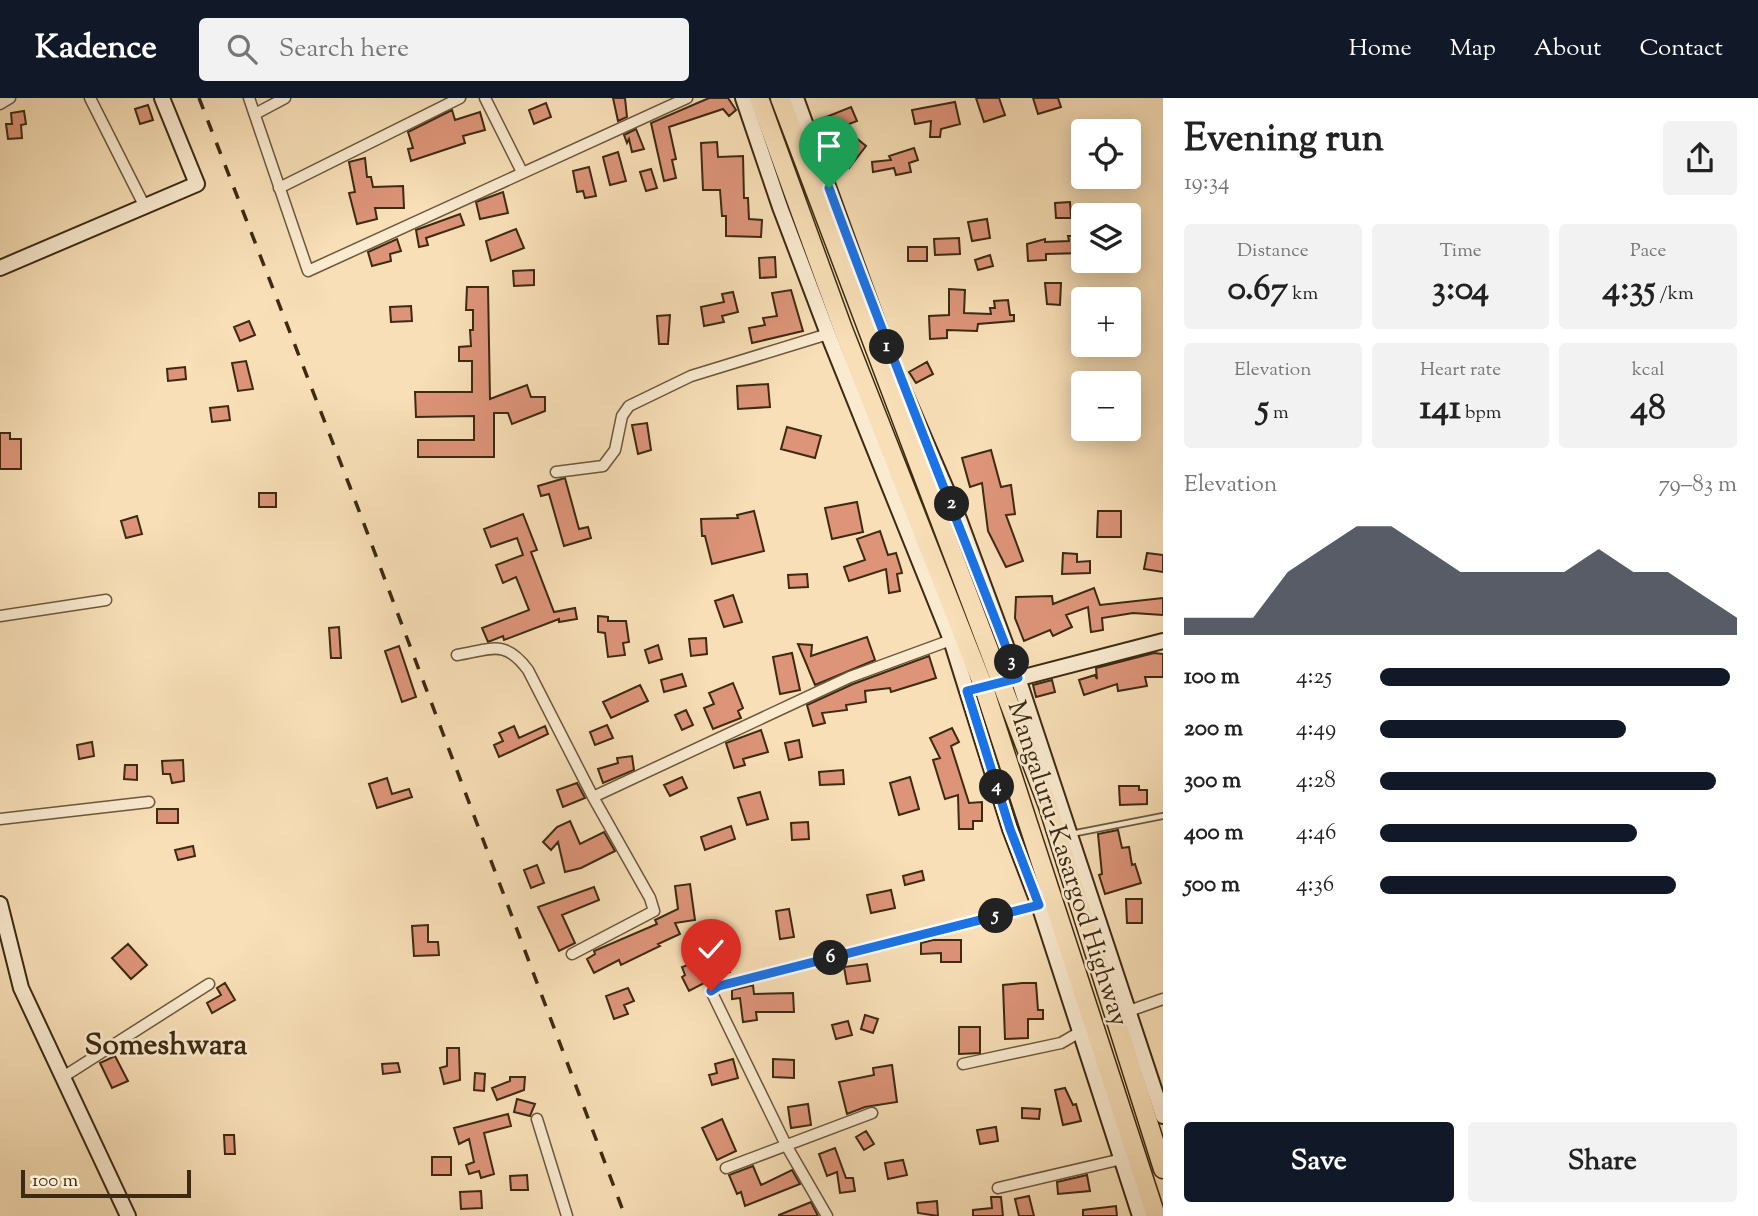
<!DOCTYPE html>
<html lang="en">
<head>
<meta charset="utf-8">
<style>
  :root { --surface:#fff; --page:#f2f2f2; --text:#222; --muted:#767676; --accent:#111827 }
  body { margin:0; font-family:"Sorts Mill Goudy",serif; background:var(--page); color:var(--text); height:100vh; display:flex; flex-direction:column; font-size:26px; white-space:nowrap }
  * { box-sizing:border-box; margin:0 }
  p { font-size:23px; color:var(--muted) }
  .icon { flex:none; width:38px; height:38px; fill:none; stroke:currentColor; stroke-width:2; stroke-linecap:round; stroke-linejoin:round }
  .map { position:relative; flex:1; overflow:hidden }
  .panel { display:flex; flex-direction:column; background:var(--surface); width:595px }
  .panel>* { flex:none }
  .buttons { position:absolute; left:1071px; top:21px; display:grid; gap:14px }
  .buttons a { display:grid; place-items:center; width:70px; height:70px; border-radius:7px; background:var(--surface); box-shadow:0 4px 18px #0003; font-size:35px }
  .scale { position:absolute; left:21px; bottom:18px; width:170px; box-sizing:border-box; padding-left:7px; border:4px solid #3c2a12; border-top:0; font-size:19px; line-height:24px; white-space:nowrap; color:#3c2a12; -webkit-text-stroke:5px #faead0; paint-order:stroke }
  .pin { position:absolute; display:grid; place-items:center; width:60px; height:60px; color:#fff; margin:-72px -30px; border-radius:50% 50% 50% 0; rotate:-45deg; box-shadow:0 0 7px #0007 }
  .pin .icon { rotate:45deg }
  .km { position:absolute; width:35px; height:35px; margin:-18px; border-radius:50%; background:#222; color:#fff; font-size:19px; line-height:35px; text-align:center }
  .round { display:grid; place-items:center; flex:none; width:74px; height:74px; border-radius:7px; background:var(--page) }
  .summary { display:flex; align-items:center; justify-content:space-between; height:119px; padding:0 21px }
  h1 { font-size:38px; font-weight:800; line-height:52px }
  .metrics { display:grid; grid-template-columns:repeat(3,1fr); gap:10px; height:119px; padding:7px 21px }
  .metrics div { display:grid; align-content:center; border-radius:7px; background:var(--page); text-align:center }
  .metrics b { font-size:35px; font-weight:800 }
  .metrics small { font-size:19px; font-weight:400 }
  .metrics p { font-size:19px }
  .chart { height:196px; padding:14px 21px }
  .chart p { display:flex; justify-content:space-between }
  .chart svg { width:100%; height:126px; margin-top:7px; fill:var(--accent); opacity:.7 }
  .button { display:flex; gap:14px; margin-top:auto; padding:14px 21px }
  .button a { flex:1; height:80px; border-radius:7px; background:var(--accent); color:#fff; font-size:28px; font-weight:800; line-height:80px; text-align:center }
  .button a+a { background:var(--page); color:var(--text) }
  ul { padding:0 21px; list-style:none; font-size:23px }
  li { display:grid; grid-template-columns:112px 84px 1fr; align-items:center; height:52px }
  li i { height:18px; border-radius:9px; background:var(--accent) }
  header { display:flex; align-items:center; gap:42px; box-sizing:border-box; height:98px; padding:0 35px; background:var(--accent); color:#fff }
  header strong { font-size:33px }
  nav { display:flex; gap:38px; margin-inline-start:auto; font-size:24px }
  .search { width:490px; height:63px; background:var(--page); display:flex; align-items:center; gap:18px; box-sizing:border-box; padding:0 24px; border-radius:7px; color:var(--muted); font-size:26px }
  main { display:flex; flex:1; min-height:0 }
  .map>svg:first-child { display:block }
  .building { fill:#dd9479; stroke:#3c2a12; stroke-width:2 }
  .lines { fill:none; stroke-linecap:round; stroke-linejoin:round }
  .lane-casing { stroke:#6b573b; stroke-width:8 }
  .street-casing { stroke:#6b573b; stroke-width:13 }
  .secondary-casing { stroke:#3c2a12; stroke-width:18 }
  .highway-casing { stroke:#3c2a12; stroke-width:21 }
  .lane { stroke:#faead0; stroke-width:4.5 }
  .street { stroke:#faead0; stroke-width:10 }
  .secondary { stroke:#faead0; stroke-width:14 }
  .highway { stroke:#f8dfb7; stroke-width:18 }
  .rail { stroke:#3c2a12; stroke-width:3.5; stroke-dasharray:12 12; stroke-linecap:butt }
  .route-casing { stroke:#fff; stroke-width:14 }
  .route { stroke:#1a73e8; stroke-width:9 }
  .labels { text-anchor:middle; stroke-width:5; stroke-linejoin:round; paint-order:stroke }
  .street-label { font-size:26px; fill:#3c2a12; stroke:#faead0 }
  .quarter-label { font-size:30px; font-weight:bold; fill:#3c2a12; stroke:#faead0 }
</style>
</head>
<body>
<header>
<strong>Kadence</strong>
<div class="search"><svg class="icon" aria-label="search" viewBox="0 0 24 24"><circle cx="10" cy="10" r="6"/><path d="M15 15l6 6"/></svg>Search here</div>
<nav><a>Home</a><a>Map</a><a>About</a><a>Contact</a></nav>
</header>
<main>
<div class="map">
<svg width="1163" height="1118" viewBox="0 0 1163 1118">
  <rect width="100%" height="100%" fill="#f8dfb7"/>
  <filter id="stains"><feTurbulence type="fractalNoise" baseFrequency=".00286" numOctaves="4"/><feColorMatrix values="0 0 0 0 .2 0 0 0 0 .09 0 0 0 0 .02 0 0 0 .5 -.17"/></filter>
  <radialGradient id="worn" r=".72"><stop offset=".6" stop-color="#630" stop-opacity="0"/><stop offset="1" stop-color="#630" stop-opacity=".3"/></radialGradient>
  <path class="building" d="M613 0H625L627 19 618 23Z
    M709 0H728L736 12 729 18 723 11 669 29 676 61 672 62 676 80 664 83 651 25Z
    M976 0H999L1005 17 984 24Z
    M1033 0H1058L1061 9 1038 16Z
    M955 4 960 26 941 31 940 39H930L931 23 915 26 912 12Z
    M546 5 551 19 534 26 529 12Z
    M148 7 153 22 140 26 135 11Z
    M851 9 857 23 826 35 821 21Z
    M452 12 455 22 480 14 485 32 463 38 465 45 411 63 408 51 413 50 408 34Z
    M24 13 26 26 21 27 22 40 8 41 6 26H12L11 15Z
    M636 31 644 51 632 54 629 41 627 45 624 37Z
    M855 39 866 48 849 70 838 61Z
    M717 44 718 59 743 58 744 100H748L749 121 762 122 761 139 726 138V118H722L720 92H703L701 45Z
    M914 50 918 62 909 65 911 74 896 77 894 70 873 74 872 64 891 62 889 58Z
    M618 54 626 83 610 87 603 59Z
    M365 60 367 79H371L373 89 403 88 404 110H375L377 121 357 126 349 95 355 94 349 64Z
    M589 69 596 98 585 100 583 93 577 94 573 73Z
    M651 71 657 90 646 93 640 74Z
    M503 94 508 115 480 121 476 104Z
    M1070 104 1071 120H1056L1055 105Z
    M460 116 464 127 426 140 428 147 419 149 416 132Z
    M987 121 990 140 972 143 968 124Z
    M516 131 524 150 491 163 486 143Z
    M1068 138H1083V155L1046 156V162L1028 163 1027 146 1045 141V144L1069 143Z
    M959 140 960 156 935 157 934 141Z
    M397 141 401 153 390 156 391 163 372 168 368 154Z
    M908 149H927V163H908Z
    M990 157 993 168 978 172 975 162Z
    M775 159 776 179 760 180 759 160Z
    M534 172V187L514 188 513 173Z
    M1045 185H1061L1060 207 1047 206Z
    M467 189H488L490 301 527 287 531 299H545V313L512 326 508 315H494V359H418V342H474V318L416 319 415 294H472V263H459V249L471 248 470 232H473V212H466Z
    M949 191 965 192 964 215 991 216 990 210H995L994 203 1008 202 1010 217H1014V223L978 226 977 233 947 232V240L930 241 929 218 949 217Z
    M791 192 803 233 752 245 749 230 765 227 763 220 777 218 772 195Z
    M733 194 738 214 722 218 724 224 704 228 701 209 724 204 722 196Z
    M411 208 412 223 391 224 390 209Z
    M670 217 668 246H659L657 218Z
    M249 223 255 237 240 243 234 229Z
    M246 263 253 291 238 293 232 265Z
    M927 264 933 276 916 285 909 274Z
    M185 269 186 281 168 283 167 271Z
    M768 286 770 309 738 311 737 288Z
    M228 308 230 322 212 324 210 310Z
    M647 325 651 352 638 356 632 327Z
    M787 329 821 338 815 360 781 351Z
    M0 335H10V341H21V371H0Z
    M991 352 1001 389 1011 387 1015 416 1006 417 1023 463 1006 469 988 433 982 385 970 389 962 360Z
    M565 380 579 431 588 429 591 440 564 448 549 396 541 398 538 388Z
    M259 395H276V409H259Z
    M857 404 863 434 832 441 825 410Z
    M754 413 764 453 712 466 705 438H702L701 421 738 420 737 417Z
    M1098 413H1121V439H1097Z
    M523 416 537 452 531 454 554 514 575 510 577 521 559 524V521L504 542 503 538 488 544 482 530 529 512 516 479 503 485 496 467 523 457 517 440 491 449 484 431Z
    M137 418 142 436 126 440 121 423Z
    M880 433 888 457 896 455 901 471 902 475 897 476 900 493 889 495 886 471 849 483 844 469 865 462 857 441Z
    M1063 455 1077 456V464L1090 463V475L1062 476Z
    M1147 455 1163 457V474L1144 471Z
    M807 476 808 489 789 490 788 477Z
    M1094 490 1100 507 1163 500V517L1133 515 1102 520 1103 532 1091 534 1088 509 1066 517 1072 529 1053 538 1050 532 1024 543 1015 520 1016 499 1052 498 1053 506Z
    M733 497 742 524 724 529 715 503Z
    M598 518 608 519V523H626L629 544 623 545 625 557 608 559 605 535 598 534Z
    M339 529 341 560H331L329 530Z
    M867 539 875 562 815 587 798 546 812 547 811 558Z
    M706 540 707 556 691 558 689 541Z
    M658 547 662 561 649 565 645 552Z
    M399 548 416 599 402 604 385 553Z
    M792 555 800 592 780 596 773 559Z
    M1154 555 1163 556V579H1145L1147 588 1118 593 1117 586 1084 597 1079 582 1095 577 1097 581 1096 570Z
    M929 558 936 580 891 594 890 590 865 593 866 604 846 607 847 612 822 615 825 625 813 628 807 607 853 586Z
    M682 576 686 588 664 594 661 582Z
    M1052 582 1055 594 1036 599 1033 587Z
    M733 585 743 610 738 613 741 620 713 631 704 610 714 606 709 595Z
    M640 587 648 603 611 620 603 604Z
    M686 612 693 627 682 632 675 617Z
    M607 627 613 640 595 647 590 634Z
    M514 628 519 640 545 628 548 636 499 659 494 647 503 643 499 635Z
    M952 630 959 644 951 648 969 705 982 704V723H973V731H959L958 697 945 701 933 662 940 660 930 640Z
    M761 632 768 654 743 661 745 667 734 670 726 645Z
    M799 642 802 659 789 662 785 645Z
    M92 644 94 658 79 661 77 647Z
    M632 658 634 672 603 685 598 671 618 665 617 660Z
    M183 662 184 683 172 685 170 676H163L162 663Z
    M125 667H137V682L124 681Z
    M843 672 844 686 820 687 819 674Z
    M682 679 687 690 670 698 664 687Z
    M910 679 919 711 899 717 890 685Z
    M387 680 392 696 409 691 412 699 377 710 369 686Z
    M577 685 585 700 563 709 557 692Z
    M1119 688H1139V692H1147V706L1120 707Z
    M760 694 768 721 747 727 738 700Z
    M157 711H178V725H157Z
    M570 723 580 746 604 734 615 753 581 770 565 774 558 744 551 752 543 744 557 729Z
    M808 724 809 741 792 742 791 725Z
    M731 728 735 741 705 752 701 739Z
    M1118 732 1122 750 1129 749 1132 767 1135 766 1141 785 1105 796 1099 777 1102 776 1098 736Z
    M193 748 195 758 178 762 175 752Z
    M537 767 544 785 531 790 524 772Z
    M922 773 924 782 905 787 903 778Z
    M690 786 695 822 675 825 680 836 658 846 660 848 621 867 619 862 594 875 587 861 595 856 594 853 657 826 655 822 678 811 675 788Z
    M594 789 599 802 562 817 575 845 559 853 538 809Z
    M891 792 895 810 871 815 867 797Z
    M1126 801H1142V825H1127Z
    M789 811 794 839 780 841 776 813Z
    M428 827V844H438L439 857 414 858 412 828Z
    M933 842H961V864H941V855L921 856V845Z
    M128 846 147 867 131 881 112 860Z
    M724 854 730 874 707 880 708 883 689 893 682 879 685 877 682 869Z
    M867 866 870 883 847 886 844 869Z
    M225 885 235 902 212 915 207 905 221 897 217 890Z
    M1022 885H1036L1038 912H1043V921H1028V940L1005 941 1003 887Z
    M753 887 754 896 793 895 794 914H756L757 922 743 924 740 900 732 901V892Z
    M628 890 634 903 624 907 628 916 614 921 606 898Z
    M865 917 878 921 873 935 861 931Z
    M848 923 852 937 836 941 832 927Z
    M959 929H980V955L959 956Z
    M447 950H459L460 982 444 986 440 970 447 968Z
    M115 958 128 983 112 990 100 965Z
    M733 961 738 980 712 987 709 977 717 975 715 966Z
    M773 961 794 962V980L773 979Z
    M398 965 400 974 383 976 382 966Z
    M892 967 897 1004 865 1009 847 1016 839 984 874 977 873 970Z
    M475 975 485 976 484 993 474 992Z
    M510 979H525L524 992 497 1002 492 990 510 983Z
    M1065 990 1073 1007 1076 1006 1081 1023 1063 1027 1055 992Z
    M517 1001 535 1006 530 1018 514 1014Z
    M808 1006 811 1027 791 1030 788 1009Z
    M1022 1010 1040 1011 1039 1021 1022 1020Z
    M508 1016 511 1028 484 1035 494 1076 481 1080 479 1073 469 1076 466 1067 474 1064 469 1041 459 1046 454 1030Z
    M722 1021 736 1053 717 1062 702 1030Z
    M996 1029 998 1043 980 1046 977 1032Z
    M866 1033 874 1046 864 1052 856 1039Z
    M224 1037H234L235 1056H225Z
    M835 1050 846 1080H853L855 1093 840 1095 837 1074 827 1078 819 1056Z
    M432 1059H451V1077H432Z
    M903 1062 907 1077 888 1081 885 1065Z
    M753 1068 761 1087 792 1072 800 1086 745 1108 741 1094 737 1096 729 1077Z
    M527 1077 528 1092H511L510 1078Z
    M1087 1077 1090 1093 1058 1096 1057 1084Z
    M481 1093 482 1110 461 1111 460 1094Z
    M1029 1098 1034 1118H1019L1015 1101Z
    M991 1099H1001L1003 1118H973V1112L992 1110Z
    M937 1103 938 1118 918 1115 917 1105Z
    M811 1104 818 1118H779V1117Z
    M1116 1108 1117 1118H1083V1112Z"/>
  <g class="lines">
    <g class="lane-casing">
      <path id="lane" d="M1071 736 1163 718"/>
    </g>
    <g class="street-casing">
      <path id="street" d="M90 0 145 109
        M249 0 308 173 687 0
        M485 0 522 74
        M0 6 10 0
        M255 16 285 0
        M279 90 460 0
        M556 374 603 368 615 352 622 318 629 308 691 278 828 236
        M0 518 106 502
        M457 557C492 551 505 541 528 572L593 699 650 800 654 813 572 856
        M593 699 850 579 951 542
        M0 721 149 704
        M1129 913 1163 901
        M963 966 1061 945 1080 934
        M63 979 209 886
        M537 1021 567 1118
        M726 1070 872 1015
        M998 1090 1122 1061
        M827 1118 786 1047 711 893 719 888 1039 807"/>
    </g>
    <g class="secondary-casing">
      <path id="secondary" d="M743 0 780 109 828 236 951 542 1010 731 1039 807 1140 1118
        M796 0 894 270 959 421 1018 580 1163 1018
        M0 170 197 86 162 0
        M1012 582 1163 543
        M0 806 21 890 128 1118"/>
    </g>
    <g class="highway-casing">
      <path id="highway" d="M759 0 843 231 984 590 1156 1118
        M780 0 1048 708 1163 1071"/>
    </g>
    <use href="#lane" class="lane"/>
    <use href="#street" class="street"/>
    <use href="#secondary" class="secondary"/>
    <use href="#highway" class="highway"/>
    <path class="rail" d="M199 0 350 389 625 1118"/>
  </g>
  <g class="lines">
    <g class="route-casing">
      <path id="route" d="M711 893 719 888 1039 807 1010 731 967 593 1018 580C955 416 889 254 829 90"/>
    </g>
    <use href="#route" class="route"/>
  </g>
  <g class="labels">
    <g class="street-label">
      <text transform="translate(1069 765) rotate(72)" y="9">Mangaluru-Kasargod Highway</text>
    </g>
    <g class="quarter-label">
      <text x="166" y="956">Someshwara</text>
    </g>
  </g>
  <rect width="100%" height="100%" filter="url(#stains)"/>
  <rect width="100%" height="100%" fill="url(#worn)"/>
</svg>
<div class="buttons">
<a><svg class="icon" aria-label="locate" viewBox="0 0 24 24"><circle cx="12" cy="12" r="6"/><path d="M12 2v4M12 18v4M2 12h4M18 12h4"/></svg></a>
<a><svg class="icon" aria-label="layers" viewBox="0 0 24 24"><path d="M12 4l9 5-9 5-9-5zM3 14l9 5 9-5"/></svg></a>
<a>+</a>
<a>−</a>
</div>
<div class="scale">100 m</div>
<div class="pin" style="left:829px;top:90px;background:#1e9e55"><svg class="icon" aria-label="arrive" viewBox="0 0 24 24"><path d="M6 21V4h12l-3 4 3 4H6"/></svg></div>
<div class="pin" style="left:711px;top:893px;background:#d93025"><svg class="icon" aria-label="check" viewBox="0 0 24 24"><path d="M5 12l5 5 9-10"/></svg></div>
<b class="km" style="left:887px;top:249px">1</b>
<b class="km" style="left:952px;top:406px">2</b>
<b class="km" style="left:1012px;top:564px">3</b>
<b class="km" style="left:997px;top:689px">4</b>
<b class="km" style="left:996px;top:818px">5</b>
<b class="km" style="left:831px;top:860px">6</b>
</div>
<section class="panel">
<div class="summary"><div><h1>Evening run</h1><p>19:34</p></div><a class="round"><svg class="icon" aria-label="share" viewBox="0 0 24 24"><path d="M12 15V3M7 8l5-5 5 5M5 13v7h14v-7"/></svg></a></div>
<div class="metrics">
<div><p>Distance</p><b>0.67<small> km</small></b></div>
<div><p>Time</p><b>3:04</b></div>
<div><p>Pace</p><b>4:35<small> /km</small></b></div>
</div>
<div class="metrics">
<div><p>Elevation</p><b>5<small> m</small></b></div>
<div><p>Heart rate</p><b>141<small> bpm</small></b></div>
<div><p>kcal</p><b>48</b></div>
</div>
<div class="chart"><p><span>Elevation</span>79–83 m</p>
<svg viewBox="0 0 160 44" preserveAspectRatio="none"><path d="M0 44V38L10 38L20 38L30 22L40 14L50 6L60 6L70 14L80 22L90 22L100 22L110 22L120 14L130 22L140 22L150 30L160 38V44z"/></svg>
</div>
<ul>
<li><b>100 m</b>4:25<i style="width:98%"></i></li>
<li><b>200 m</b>4:49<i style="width:69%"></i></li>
<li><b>300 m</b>4:28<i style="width:94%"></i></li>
<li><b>400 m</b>4:46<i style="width:72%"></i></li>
<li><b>500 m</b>4:36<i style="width:83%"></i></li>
</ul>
<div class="button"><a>Save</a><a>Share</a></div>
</section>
</main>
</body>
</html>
